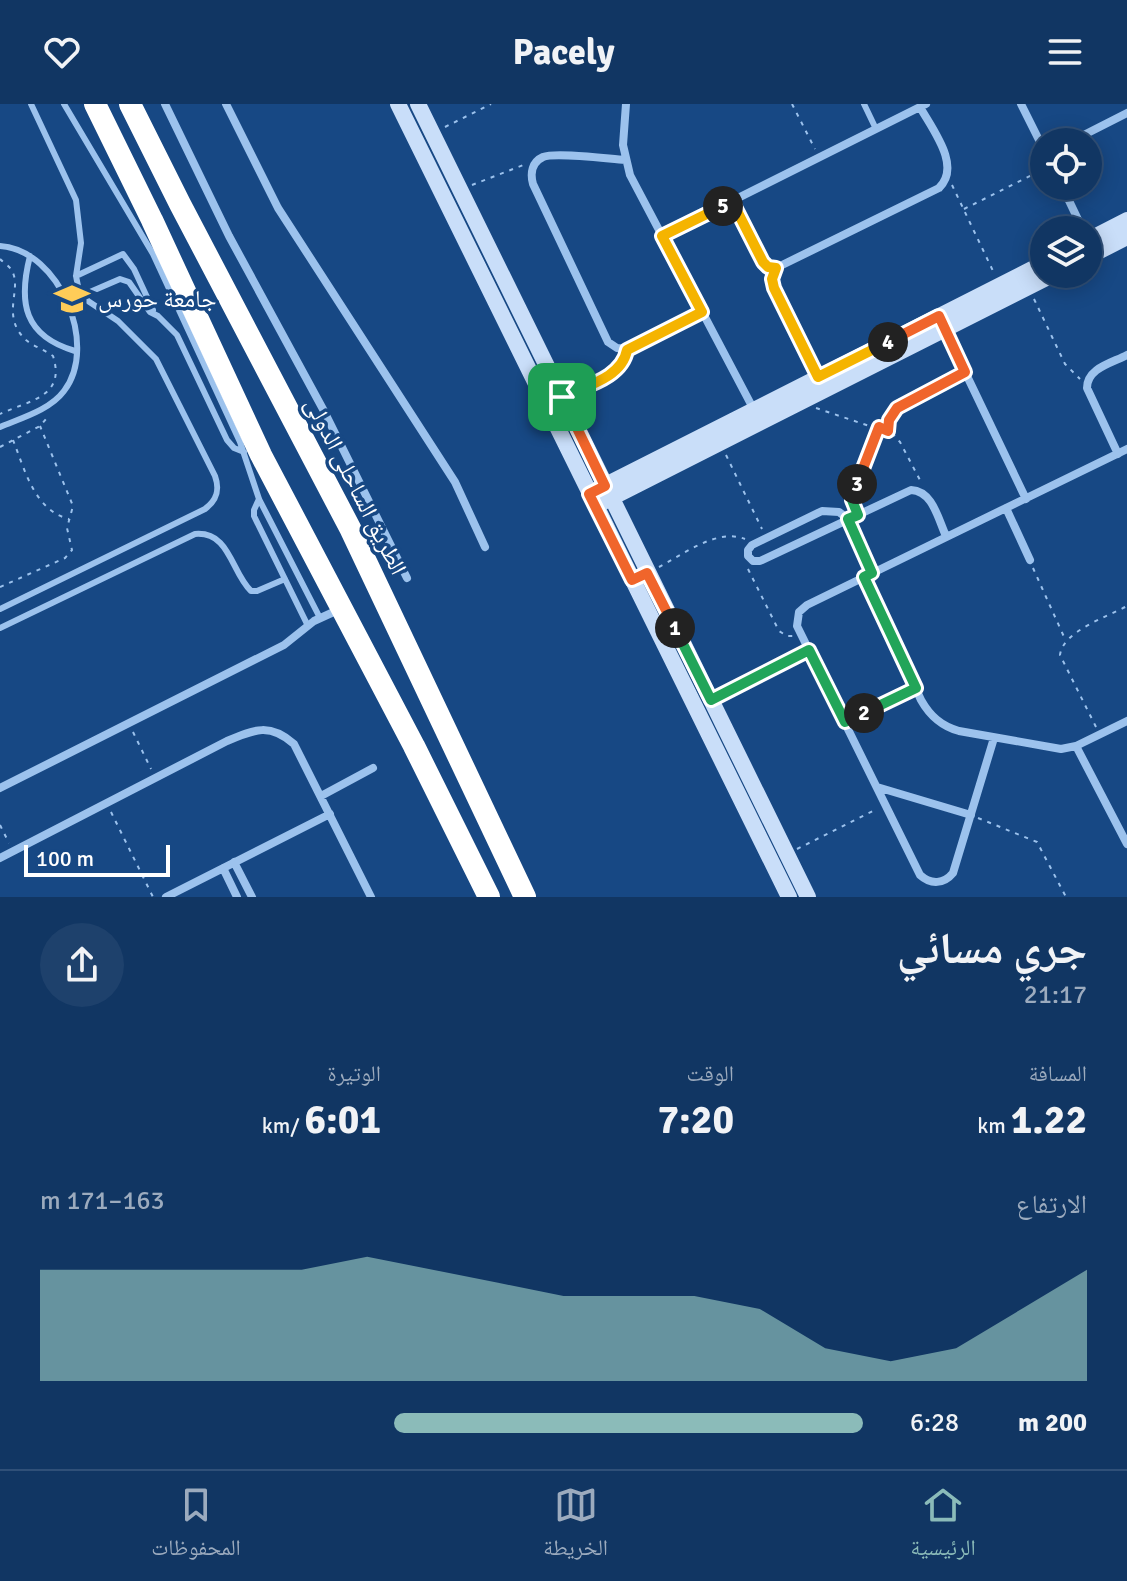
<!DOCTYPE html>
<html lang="ar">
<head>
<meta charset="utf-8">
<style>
  :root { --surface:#113663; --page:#1e416c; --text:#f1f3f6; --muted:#9cabbe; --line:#305078; --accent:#8bbbb9 }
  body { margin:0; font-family:Signika,"Noto Naskh Arabic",sans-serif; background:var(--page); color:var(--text); direction:rtl; height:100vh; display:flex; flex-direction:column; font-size:30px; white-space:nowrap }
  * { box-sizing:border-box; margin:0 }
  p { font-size:26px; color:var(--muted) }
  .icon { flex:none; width:44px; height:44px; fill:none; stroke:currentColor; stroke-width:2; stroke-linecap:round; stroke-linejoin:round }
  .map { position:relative; height:793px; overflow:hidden; direction:ltr }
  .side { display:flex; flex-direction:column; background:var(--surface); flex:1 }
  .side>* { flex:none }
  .tools { position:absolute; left:1030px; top:24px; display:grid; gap:16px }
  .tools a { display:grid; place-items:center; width:72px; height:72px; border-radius:50%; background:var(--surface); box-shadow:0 4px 20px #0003,0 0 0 2px var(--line); font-size:40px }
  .scale { position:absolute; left:24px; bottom:20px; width:146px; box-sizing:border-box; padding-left:8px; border:4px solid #fff; border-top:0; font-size:22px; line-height:28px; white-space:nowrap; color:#fff; -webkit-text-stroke:6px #174884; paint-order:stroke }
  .pin { position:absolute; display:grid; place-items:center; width:68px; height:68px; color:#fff; margin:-34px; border-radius:16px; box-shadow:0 4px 12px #0006 }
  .km { position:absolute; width:40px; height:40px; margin:-20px; border-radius:50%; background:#222; color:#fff; font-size:22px; line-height:40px; text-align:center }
  .round { display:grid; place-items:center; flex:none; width:84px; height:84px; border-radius:42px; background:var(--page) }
  .summary { display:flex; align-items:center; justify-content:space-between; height:136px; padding:0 40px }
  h1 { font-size:44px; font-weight:700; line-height:60px }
  .stats { display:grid; grid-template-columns:repeat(3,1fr); gap:12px; height:136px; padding:8px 40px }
  .stats div { display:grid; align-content:center }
  .stats b { font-size:40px; font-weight:700 }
  .stats small { font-size:22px; font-weight:400 }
  .stats p { font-size:22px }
  .chart { height:224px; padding:16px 40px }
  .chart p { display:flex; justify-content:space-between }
  .chart svg { width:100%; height:144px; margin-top:8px; fill:var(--accent); opacity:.7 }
  ul { padding:0 40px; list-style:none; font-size:26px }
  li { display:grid; grid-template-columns:128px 96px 1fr; align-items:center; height:60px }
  li i { height:20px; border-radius:10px; background:var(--accent) }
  header { display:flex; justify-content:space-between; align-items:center; height:104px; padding:0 40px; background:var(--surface); font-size:36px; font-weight:700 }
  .tabs { display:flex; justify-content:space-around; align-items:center; height:112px; border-top:2px solid var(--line); background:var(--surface); font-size:22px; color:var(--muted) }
  .tabs a { display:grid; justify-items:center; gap:4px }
  .tabs .on { color:var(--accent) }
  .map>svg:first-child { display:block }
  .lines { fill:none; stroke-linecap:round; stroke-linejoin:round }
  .path { stroke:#9cc2ed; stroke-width:2; stroke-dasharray:4 6; stroke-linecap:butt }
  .lane { stroke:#9cc2ed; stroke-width:6 }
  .street { stroke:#9cc2ed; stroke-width:8 }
  .secondary { stroke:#c9def9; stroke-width:16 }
  .highway { stroke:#fff; stroke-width:22 }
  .split-1-casing { stroke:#fff; stroke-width:16 }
  .split-2-casing { stroke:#fff; stroke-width:16 }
  .split-3-casing { stroke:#fff; stroke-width:16 }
  .split-4-casing { stroke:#fff; stroke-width:16 }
  .split-5-casing { stroke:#fff; stroke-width:16 }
  .split-6-casing { stroke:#fff; stroke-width:16 }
  .split-1 { stroke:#f0652b; stroke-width:10 }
  .split-2 { stroke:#22a559; stroke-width:10 }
  .split-3 { stroke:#22a559; stroke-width:10 }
  .split-4 { stroke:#f0652b; stroke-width:10 }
  .split-5 { stroke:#f5b400; stroke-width:10 }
  .split-6 { stroke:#f5b400; stroke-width:10 }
  .labels { text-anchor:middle; stroke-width:7; stroke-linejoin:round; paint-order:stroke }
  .poi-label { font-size:24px; fill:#fff; stroke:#174884; text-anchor:start }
  .street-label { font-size:24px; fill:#fff; stroke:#174884 }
</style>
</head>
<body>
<header><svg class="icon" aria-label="menu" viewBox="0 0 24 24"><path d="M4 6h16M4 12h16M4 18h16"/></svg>Pacely<svg class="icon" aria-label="heart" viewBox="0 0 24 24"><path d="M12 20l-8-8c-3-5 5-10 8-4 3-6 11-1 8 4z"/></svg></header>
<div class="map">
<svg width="1127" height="793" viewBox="0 0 1127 793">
  <rect width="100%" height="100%" fill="#174884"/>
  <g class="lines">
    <path class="path" d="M792 0 815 45
      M445 23 491 0
      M472 81 526 60
      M952 81 994 169
      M964 105 1044 65
      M0 155C4 159 11 163 13 169 21 187 1 213 26 236 33 242 45 246 53 252 66 293 30 296 0 310
      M772 172 774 184 812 261
      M1034 195 1065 260 1080 275
      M574 287 615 267 625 255
      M816 304 893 330 900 338 921 378
      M888 327C889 297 934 284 957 272
      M13 336C25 366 34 406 69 415
      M0 343 40 322 46 315 45 311
      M726 351 762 425
      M854 405 852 391 878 324
      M852 423 869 461
      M659 463C684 450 717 424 745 435
      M1033 464 1065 535
      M748 465 779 527 787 532H794
      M0 483 65 454 72 446 67 424 73 402 40 322
      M721 591 801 551
      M852 615 908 588
      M1096 623 1060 551C1063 527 1107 513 1127 502
      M133 628 151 665
      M111 708 153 793
      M978 714 1037 738 1066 793
      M0 721 9 739
      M797 745 877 705"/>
    <path class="lane" d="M64 0 153 150 240 338 259 395 320 514
      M864 0 876 25
      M0 142C60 146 99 242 64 287 50 306 21 314 0 323
      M30 152C18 199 24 232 75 247
      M76 172 123 150 134 165 153 206
      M83 191 120 175 129 178 150 208 158 212 177 231 227 336 234 344 244 348
      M259 395 254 406V412L308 522
      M0 505 205 405C217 396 220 386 215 372L156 255 118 217 88 197 79 187 76 172 81 139 76 96 31 0
      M0 524 195 430C230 427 231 468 251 487H257L285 475"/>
    <path class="street" d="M165 0 229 132 324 307 407 474
      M226 0 278 104 455 378 485 443
      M626 0 623 41 630 71 754 306
      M1021 0 1044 46
      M1070 38 1127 9
      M625 56C609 55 556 48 543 53 532 58 530 69 533 80L608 238 617 244 632 245 702 208
      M1062 82 1083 126
      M732 97 763 158 776 164 939 84C962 62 932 25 920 3
      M662 132 926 0
      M944 224 1026 395
      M1118 350 1087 284C1087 264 1112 259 1127 251
      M1006 404 1030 456
      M848 415 839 408 822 407 752 441 748 446V452L753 457H760L911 386C933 387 938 415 946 432
      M864 473 921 596C930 612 941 622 959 627L1061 645 1076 642 1127 617
      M994 634 953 769C944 780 931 781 920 771L797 522 799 508 807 501 1127 345
      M1076 642 1127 740
      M877 683 971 711
      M0 684 284 541 314 517 338 506
      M321 692 373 664
      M0 754 227 637C255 625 270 619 294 640L371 793
      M234 758 252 793
      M223 764 237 793
      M166 793 330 710"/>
    <path class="secondary" d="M398 0 789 793
      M418 0 808 793
      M1088 136 1127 116
      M1088 153 1127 133
      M596 386 1044 159
      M603 398 1054 170"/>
    <path class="highway" d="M95 0 152 116 261 351 414 642 489 793
      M130 0 180 100 351 426 525 793"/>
  </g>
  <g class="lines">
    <g class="split-1-casing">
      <path id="split-1" d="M562 293 605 382 589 390 632 476 647 469 675 524"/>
    </g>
    <g class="split-2-casing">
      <path id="split-2" d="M675 524 711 596 809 546 845 618 864 609"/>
    </g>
    <g class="split-3-casing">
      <path id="split-3" d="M857 380 852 396 858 411 848 415 872 469 864 473 916 584 864 609"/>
    </g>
    <g class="split-4-casing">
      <path id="split-4" d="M857 380 879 323 888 327 889 316 897 304 965 268 939 212 888 238"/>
    </g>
    <g class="split-5-casing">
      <path id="split-5" d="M723 102 732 97 763 158 768 163 776 164 772 175 774 184 818 273 888 238"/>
    </g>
    <g class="split-6-casing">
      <path id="split-6" d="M562 293C585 282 622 274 627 246L702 208 662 132 723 102"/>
    </g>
    <use href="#split-1" class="split-1"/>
    <use href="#split-2" class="split-2"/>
    <use href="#split-3" class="split-3"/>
    <use href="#split-4" class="split-4"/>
    <use href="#split-5" class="split-5"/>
    <use href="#split-6" class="split-6"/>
  </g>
  <defs>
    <g id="university-bare" transform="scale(2.76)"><path d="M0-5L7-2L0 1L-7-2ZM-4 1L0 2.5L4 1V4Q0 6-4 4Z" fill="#ffcc58" stroke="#174884" stroke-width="2.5" paint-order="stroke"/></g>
  </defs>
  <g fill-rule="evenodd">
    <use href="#university-bare" x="72" y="195"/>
  </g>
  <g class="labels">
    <g class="poi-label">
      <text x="98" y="203">جامعة حورس</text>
    </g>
    <g class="street-label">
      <text transform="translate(356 382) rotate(63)" y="8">الطريق الساحلى الدولى</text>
    </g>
  </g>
</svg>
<div class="tools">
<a><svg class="icon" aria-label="locate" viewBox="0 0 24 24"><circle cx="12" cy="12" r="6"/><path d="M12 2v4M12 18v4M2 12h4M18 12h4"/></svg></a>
<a><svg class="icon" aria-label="layers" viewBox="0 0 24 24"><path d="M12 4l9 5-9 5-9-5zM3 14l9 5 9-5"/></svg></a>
</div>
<div class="scale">100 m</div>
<div class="pin" style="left:562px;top:293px;background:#1e9e55"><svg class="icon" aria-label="arrive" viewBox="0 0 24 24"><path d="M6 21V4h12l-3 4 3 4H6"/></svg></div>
<b class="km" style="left:675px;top:524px">1</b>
<b class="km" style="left:864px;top:609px">2</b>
<b class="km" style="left:857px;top:380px">3</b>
<b class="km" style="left:888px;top:238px">4</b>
<b class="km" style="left:723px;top:102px">5</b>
</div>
<section class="side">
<div class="summary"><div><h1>جري مسائي</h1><p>21:17</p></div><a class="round"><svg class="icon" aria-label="share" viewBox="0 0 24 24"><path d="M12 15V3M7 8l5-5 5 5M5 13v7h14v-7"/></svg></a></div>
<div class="stats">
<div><p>المسافة</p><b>1.22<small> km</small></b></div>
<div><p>الوقت</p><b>7:20</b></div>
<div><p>الوتيرة</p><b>6:01<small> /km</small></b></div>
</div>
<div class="chart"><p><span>الارتفاع</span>163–171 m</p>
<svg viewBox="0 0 160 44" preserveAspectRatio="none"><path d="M0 44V10L10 10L20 10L30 10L40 10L50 6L60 10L70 14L80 18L90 18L100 18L110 22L120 34L130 38L140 34L150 22L160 10V44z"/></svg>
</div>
<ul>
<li><b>200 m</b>6:28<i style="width:57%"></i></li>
</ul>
</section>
<nav class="tabs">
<a class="on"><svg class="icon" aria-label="home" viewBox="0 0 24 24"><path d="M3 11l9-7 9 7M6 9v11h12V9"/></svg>الرئيسية</a>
<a><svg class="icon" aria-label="map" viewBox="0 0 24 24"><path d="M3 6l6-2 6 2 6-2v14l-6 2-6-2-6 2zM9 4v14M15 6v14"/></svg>الخريطة</a>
<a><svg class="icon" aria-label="saved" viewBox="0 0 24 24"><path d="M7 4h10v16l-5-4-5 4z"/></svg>المحفوظات</a>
</nav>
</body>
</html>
